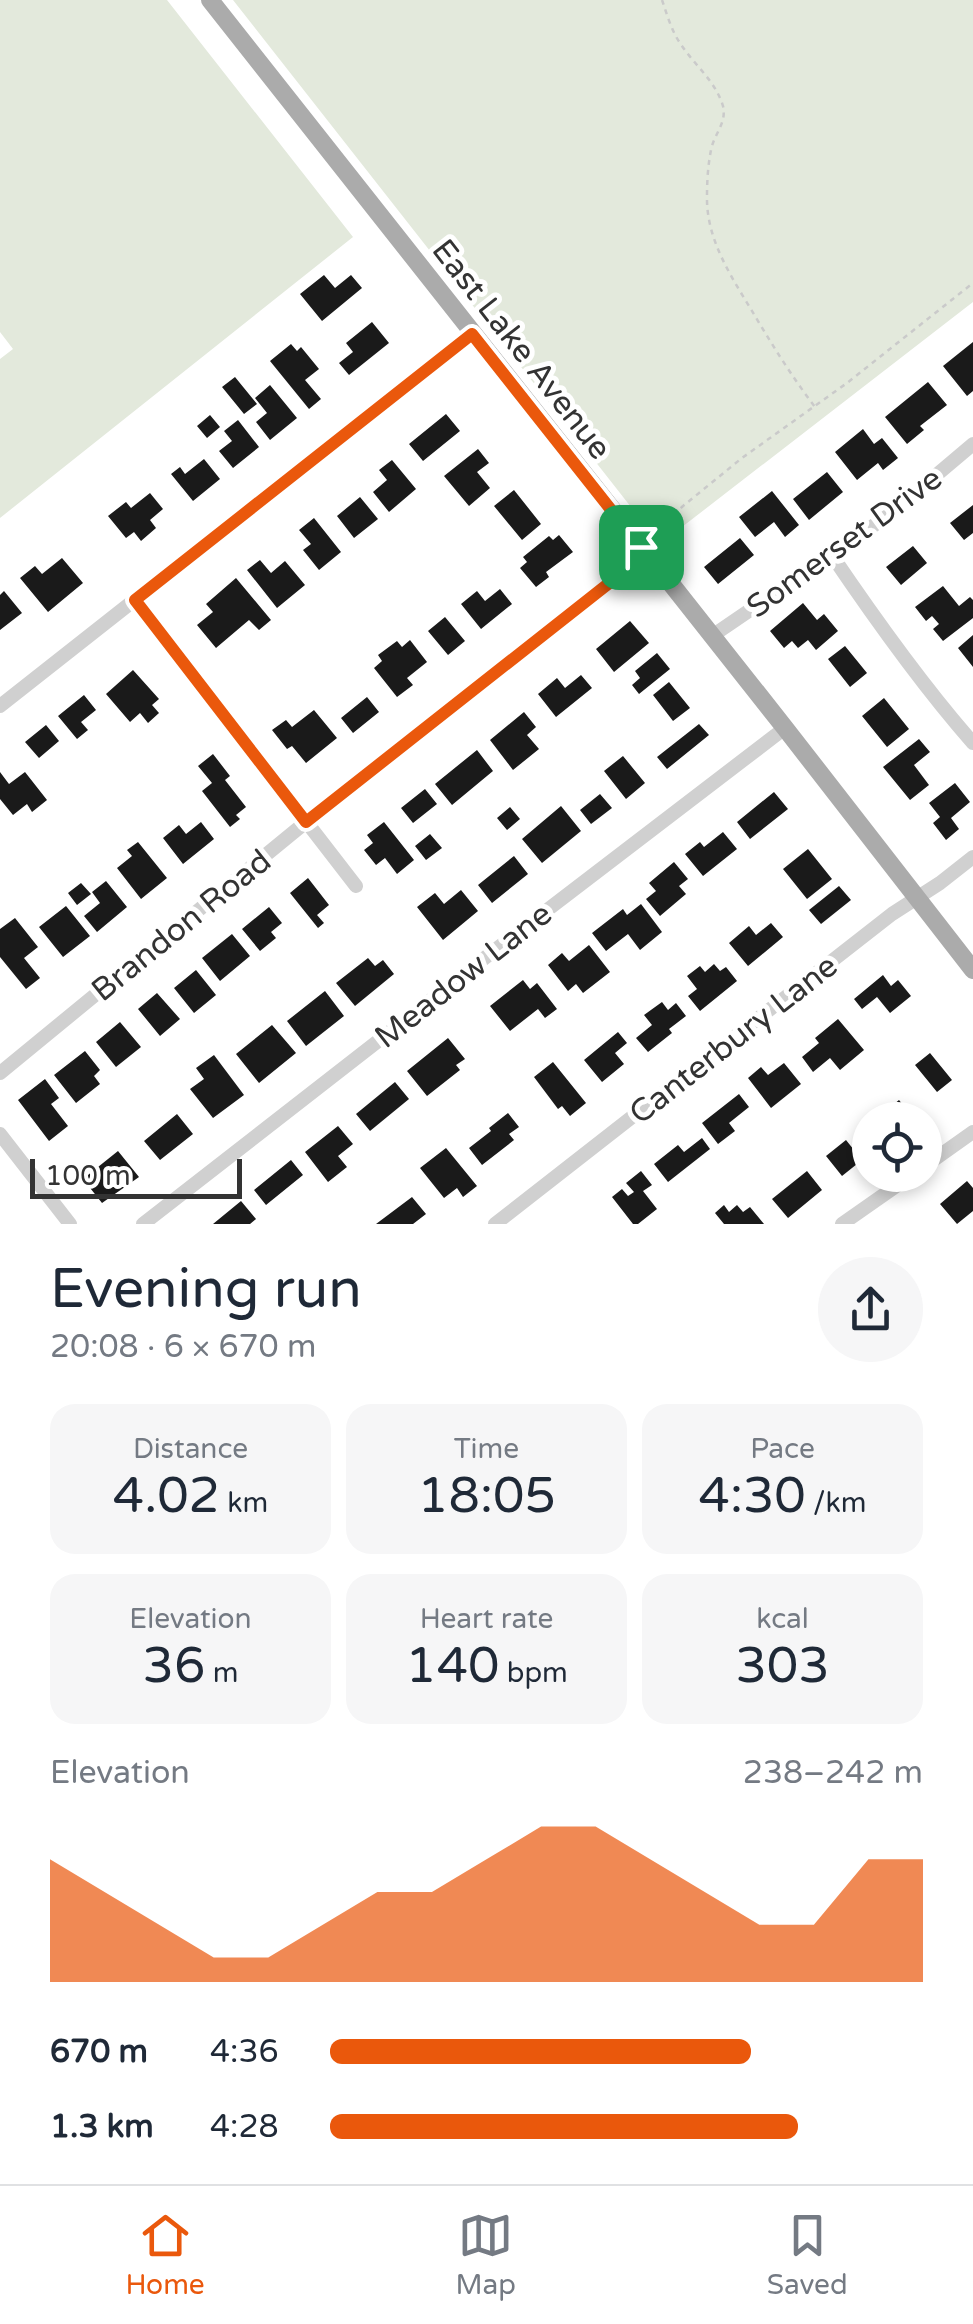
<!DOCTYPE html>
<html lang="en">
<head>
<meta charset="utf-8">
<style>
  :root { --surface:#fff; --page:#f6f6f7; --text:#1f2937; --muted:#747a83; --line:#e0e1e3; --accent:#ea580c }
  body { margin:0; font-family:"Varela Round",sans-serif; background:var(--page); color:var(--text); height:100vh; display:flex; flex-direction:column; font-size:38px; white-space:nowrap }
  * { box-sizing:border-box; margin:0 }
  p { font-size:32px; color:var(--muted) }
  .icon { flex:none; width:55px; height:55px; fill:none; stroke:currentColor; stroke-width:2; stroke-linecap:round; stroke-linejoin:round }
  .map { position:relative; height:1224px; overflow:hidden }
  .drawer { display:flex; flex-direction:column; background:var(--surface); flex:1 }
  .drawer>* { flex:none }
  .buttons { position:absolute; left:852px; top:1102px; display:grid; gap:20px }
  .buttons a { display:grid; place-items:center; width:90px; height:90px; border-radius:50%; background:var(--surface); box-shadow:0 5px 15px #0003; font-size:50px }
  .scale { position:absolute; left:30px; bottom:25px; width:212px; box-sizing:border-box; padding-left:10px; border:5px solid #333; border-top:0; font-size:28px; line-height:35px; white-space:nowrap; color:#333; -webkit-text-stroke:8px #fff; paint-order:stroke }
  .pin { position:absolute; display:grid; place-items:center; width:85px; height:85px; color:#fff; margin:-42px; border-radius:20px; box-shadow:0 5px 15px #0006 }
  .round { display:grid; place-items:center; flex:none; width:105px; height:105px; border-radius:52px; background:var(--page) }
  .headline { display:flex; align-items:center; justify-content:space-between; height:170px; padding:0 50px }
  h1 { font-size:55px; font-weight:600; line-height:75px }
  .figures { display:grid; grid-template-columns:repeat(3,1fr); gap:15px; height:170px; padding:10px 50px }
  .figures div { display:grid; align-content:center; border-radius:25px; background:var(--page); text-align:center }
  .figures b { font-size:50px; font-weight:600 }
  .figures small { font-size:28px; font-weight:400 }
  .figures p { font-size:28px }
  .chart { height:280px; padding:20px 50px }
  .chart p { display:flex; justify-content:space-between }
  .chart svg { width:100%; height:180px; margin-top:10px; fill:var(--accent); opacity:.7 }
  ul { padding:0 50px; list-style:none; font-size:32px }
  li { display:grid; grid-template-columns:160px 120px 1fr; align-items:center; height:75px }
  li i { height:25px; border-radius:12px; background:var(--accent) }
  .tab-bar { display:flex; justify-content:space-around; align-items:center; height:140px; border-top:2px solid var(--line); background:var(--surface); font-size:28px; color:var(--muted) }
  .tab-bar a { display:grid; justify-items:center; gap:5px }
  .tab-bar .on { color:var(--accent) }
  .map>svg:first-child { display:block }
  .green { fill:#e3e9dc }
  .building { fill:#1a1a1a }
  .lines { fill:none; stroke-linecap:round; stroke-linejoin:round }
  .path { stroke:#cacaca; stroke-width:2.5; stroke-dasharray:5 5; stroke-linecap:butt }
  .minor { stroke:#d0d0d0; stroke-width:14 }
  .major { stroke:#ababab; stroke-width:18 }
  .route-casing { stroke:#fff; stroke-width:20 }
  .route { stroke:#ea580c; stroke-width:12 }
  .labels { text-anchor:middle; stroke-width:10; stroke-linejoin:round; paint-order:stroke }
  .street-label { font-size:32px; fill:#333; stroke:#fff }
</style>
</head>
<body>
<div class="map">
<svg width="973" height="1224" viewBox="0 0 973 1224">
  <rect width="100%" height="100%" fill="#fff"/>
  <path class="green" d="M0 0H167L353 237 0 518V359L13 349 0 332Z
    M233 0H973V302L660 544Z"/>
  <path class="building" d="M324 275 335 288 351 275 362 288 322 321 300 294Z
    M372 322 389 343 349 375 339 363 353 352 346 343Z
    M973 342V391L967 396 943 366Z
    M291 344 297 351 301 347 319 369 305 380 321 399 309 409 270 361Z
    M235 377 257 404 244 414 222 387Z
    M928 382 947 405 920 426 924 430 907 444 885 417Z
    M270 385 297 418 270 440 256 422 267 413 255 398Z
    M446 414 460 431 423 461 409 444Z
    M210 415 220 427 207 438 197 426Z
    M238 420 259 447 233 468 219 451 232 441 224 431Z
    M863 429 874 444 882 438 898 458 883 470 878 463 857 480 835 452Z
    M478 449 489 463 477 472 490 488 469 506 444 476Z
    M204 459 220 479 193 501 171 474 180 467 185 474Z
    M392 460 416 489 389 512 373 492 387 480 379 470Z
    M827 472 843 492 809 520 793 499Z
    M514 490 541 524 522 540 494 506Z
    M772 491 799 525 785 537 774 522 755 537 739 517Z
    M150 493 163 509 150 520 156 528 141 541 134 532 126 538 108 516 126 502 131 508Z
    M360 497 378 519 354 538 337 516Z
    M973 505V533L964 540 950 523Z
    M314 518 341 552 319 570 303 550 311 544 299 530Z
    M559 535 573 552 546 572 549 577 536 587 520 568 527 562 523 557 549 536 553 540Z
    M740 538 754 555 718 584 704 567Z
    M913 546 927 563 901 585 886 567Z
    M62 558 83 583 48 612 20 578 35 566 42 574Z
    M260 560 271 573 285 561 305 585 277 608 247 570Z
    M236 578 271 620 259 630 249 620 216 648 197 625 213 612 206 604Z
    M943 586 959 606 970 597 973 600V618L943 641 933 629 939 624 932 616 926 621 915 607Z
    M500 589 512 604 481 629 461 604 477 591 485 601Z
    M4 591 22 613 0 630V595Z
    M803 603 817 620 824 614 838 631 816 650 808 640 798 648 792 641 784 648 770 631Z
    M445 617 465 641 448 655 428 631Z
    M630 621 649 643 614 672 596 649Z
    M973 635V667L958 648Z
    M410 640 427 662 407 678 413 685 397 697 374 668 382 661 378 655 397 641 402 647Z
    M845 646 867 673 850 687 828 659Z
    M657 653 670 669 639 694 632 685 640 678 635 671Z
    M133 670 159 699 152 705 159 713 148 723 140 713 130 722 106 694Z
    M581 675 592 688 556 717 538 694 557 678 565 688Z
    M669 682 690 708 673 721 653 695Z
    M84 695 96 710 81 722 88 730 77 739 58 716Z
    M367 697 379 712 353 733 341 718Z
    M884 698 909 729 887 747 862 716Z
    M314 710 337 738 306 763 292 746 287 749 272 730 286 720 292 727Z
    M524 712 536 727 527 735 539 749 513 770 490 740Z
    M699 724 709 735 667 769 657 757Z
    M46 725 59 741 39 758 25 742Z
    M919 739 930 752 914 765 929 785 910 800 883 767Z
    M477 750 493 771 452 805 435 784Z
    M213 754 230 776 225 780 246 807 236 815 240 819 230 827 202 791 212 783 198 766Z
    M623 756 645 783 626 799 604 771Z
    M0 772 9 784 25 772 47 800 32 812 27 804 13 815 0 799Z
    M955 783 970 802 951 818 959 829 946 840 933 823 940 817 929 803Z
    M425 789 437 804 413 823 401 808Z
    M774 792 788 809 750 839 737 822Z
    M600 794 612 808 591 824 580 810Z
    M561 806 581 831 542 863 522 839Z
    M510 807 520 819 507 830 497 818Z
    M201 822 214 839 183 864 163 838 179 825 186 834Z
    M384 822 414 860 397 874 385 858 376 865 364 850 373 843 367 835Z
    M723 832 737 849 703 876 685 854 700 842 704 847Z
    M430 834 442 848 426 860 415 846Z
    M138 842 167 878 141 899 117 868 132 856 127 850Z
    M808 849 832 879 807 899 783 869Z
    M514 856 528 874 492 903 478 885Z
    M674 862 688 879 679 886 686 894 660 916 646 899 656 891 649 883Z
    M308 878 329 905 317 915 324 923 318 928 290 893Z
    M106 881 127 907 97 932 84 916 100 903 92 892Z
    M81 883 91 894 77 905 68 893Z
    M839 886 851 900 821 924 809 910Z
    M461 890 478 911 443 940 417 907 435 893 444 904Z
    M641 904 662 932 640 950 628 934 606 951 592 933 623 909 627 915Z
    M66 906 90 936 63 957 39 927Z
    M269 907 282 923 271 932 276 938 260 951 242 929Z
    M15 918 38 947 24 958 40 978 26 989 0 957V929Z
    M771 923 783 937 748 966 729 943 749 926 756 935Z
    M232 934 250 956 220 981 202 958Z
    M589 945 610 972 583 993 576 984 568 991 548 965 562 953 569 961Z
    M368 958 375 966 383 960 394 974 355 1006 336 983Z
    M714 964 720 971 726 967 737 981 700 1011 688 996 697 989 687 976 700 966 705 972Z
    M196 970 216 995 194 1013 174 988Z
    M883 975 891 986 898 980 911 996 890 1013 877 997 862 1009 854 999Z
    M523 980 530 989 537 983 557 1009 545 1018 538 1009 510 1031 490 1006Z
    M325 991 344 1016 306 1046 287 1021Z
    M157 993 180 1019 160 1036 138 1009Z
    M662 1002 668 1010 676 1003 686 1016 669 1029 672 1033 648 1052 636 1038 652 1025 644 1015Z
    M838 1019 864 1050 840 1070 830 1058 813 1072 802 1057 819 1043 815 1038Z
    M120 1022 141 1047 116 1067 96 1042Z
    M272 1025 296 1053 259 1083 236 1054Z
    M618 1032 627 1043 615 1053 624 1064 602 1082 584 1060Z
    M448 1038 465 1059 456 1065 460 1070 427 1096 407 1071Z
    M85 1051 100 1070 94 1076 100 1084 76 1103 54 1075Z
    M930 1053 952 1080 937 1092 915 1065Z
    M214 1055 244 1095 213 1118 190 1089 204 1079 196 1068Z
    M553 1062 586 1103 570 1116 562 1106 558 1109 534 1077Z
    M784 1063 801 1084 771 1108 748 1078 761 1067 768 1075Z
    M45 1079 59 1098 51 1104 68 1126 49 1141 18 1100Z
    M395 1082 409 1099 370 1131 356 1114Z
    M739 1094 749 1107 729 1123 735 1131 718 1144 702 1123Z
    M899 1100 915 1120H875Z
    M508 1113 519 1127 509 1134 514 1140 482 1165 469 1148 491 1131 489 1128Z
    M177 1114 193 1134 160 1160 144 1141Z
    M338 1126 353 1144 338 1156 347 1167 328 1182 305 1152Z
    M702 1138 710 1149 668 1182 654 1164 678 1145 684 1152Z
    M846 1140 862 1160 842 1176 826 1156Z
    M446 1148 477 1186 463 1197 457 1188 444 1198 420 1168Z
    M118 1151 139 1177 102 1203 83 1179Z
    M291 1160 303 1175 266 1205 254 1190Z
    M641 1171 652 1185 643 1191 657 1209 638 1224H633L612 1197 622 1189 628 1196 634 1192 626 1183Z
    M807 1171 822 1190 788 1218 772 1199Z
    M967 1181 973 1188V1211L957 1224 940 1204Z
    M412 1197 426 1214 413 1224H376Z
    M241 1201 256 1219 250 1224H213Z
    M724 1205 729 1212 737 1205 743 1212 750 1207 764 1224H724L715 1213Z"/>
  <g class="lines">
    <path class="path" d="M662 0C667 14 671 30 680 43 694 65 715 80 723 106 727 123 714 134 711 150 708 165 707 181 707 196 706 241 733 279 755 316 774 348 793 378 815 407
      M652 536 683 506 742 458 847 383 973 283"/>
    <path class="minor" d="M831 554C875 619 921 684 973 743
      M135 600 356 886
      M712 636 889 515 973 444
      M0 706 472 334
      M0 1073 306 822 647 554
      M0 1134 70 1224
      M925 1166 973 1132
      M143 1224 495 950 785 728
      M495 1224 892 914 940 883 973 857
      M842 1224 912 1175"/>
    <path class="major" d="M210 0 785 728 973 970"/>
  </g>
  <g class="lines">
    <g class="route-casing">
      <path id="route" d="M472 334 646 554 306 822 135 600Z"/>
    </g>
    <use href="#route" class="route"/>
  </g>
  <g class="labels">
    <g class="street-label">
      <text transform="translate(522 349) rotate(52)" y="11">East Lake Avenue</text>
      <text transform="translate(844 542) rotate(-36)" y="11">Somerset Drive</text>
      <text transform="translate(181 925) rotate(-39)" y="11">Brandon Road</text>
      <text transform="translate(463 975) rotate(-38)" y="11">Meadow Lane</text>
      <text transform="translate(733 1039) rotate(-38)" y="11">Canterbury Lane</text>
    </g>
  </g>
</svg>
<div class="buttons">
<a><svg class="icon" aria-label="locate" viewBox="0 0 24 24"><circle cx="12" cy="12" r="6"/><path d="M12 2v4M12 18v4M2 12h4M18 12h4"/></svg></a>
</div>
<div class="scale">100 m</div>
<div class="pin" style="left:641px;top:547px;background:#1e9e55"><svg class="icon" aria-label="arrive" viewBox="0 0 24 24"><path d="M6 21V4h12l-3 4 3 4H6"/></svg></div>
</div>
<section class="drawer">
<div class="headline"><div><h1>Evening run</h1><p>20:08 · 6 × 670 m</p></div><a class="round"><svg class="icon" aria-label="share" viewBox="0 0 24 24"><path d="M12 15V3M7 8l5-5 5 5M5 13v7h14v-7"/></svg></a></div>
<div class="figures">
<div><p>Distance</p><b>4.02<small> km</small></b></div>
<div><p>Time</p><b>18:05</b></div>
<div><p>Pace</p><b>4:30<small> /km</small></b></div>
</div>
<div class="figures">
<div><p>Elevation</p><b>36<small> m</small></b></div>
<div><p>Heart rate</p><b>140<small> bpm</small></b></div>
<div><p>kcal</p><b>303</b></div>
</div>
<div class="chart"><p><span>Elevation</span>238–242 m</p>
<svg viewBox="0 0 160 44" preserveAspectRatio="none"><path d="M0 44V14L10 22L20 30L30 38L40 38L50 30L60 22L70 22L80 14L90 6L100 6L110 14L120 22L130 30L140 30L150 14L160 14V44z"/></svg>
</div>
<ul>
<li><b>670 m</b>4:36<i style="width:71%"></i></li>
<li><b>1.3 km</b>4:28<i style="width:79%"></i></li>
</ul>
</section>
<nav class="tab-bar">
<a class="on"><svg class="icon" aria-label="home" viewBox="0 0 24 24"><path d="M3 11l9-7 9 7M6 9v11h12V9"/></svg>Home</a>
<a><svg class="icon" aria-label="map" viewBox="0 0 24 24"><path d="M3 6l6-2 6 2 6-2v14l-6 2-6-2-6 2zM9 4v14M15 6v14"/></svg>Map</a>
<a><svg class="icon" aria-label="saved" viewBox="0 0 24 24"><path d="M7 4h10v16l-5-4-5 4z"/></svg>Saved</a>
</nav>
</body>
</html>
